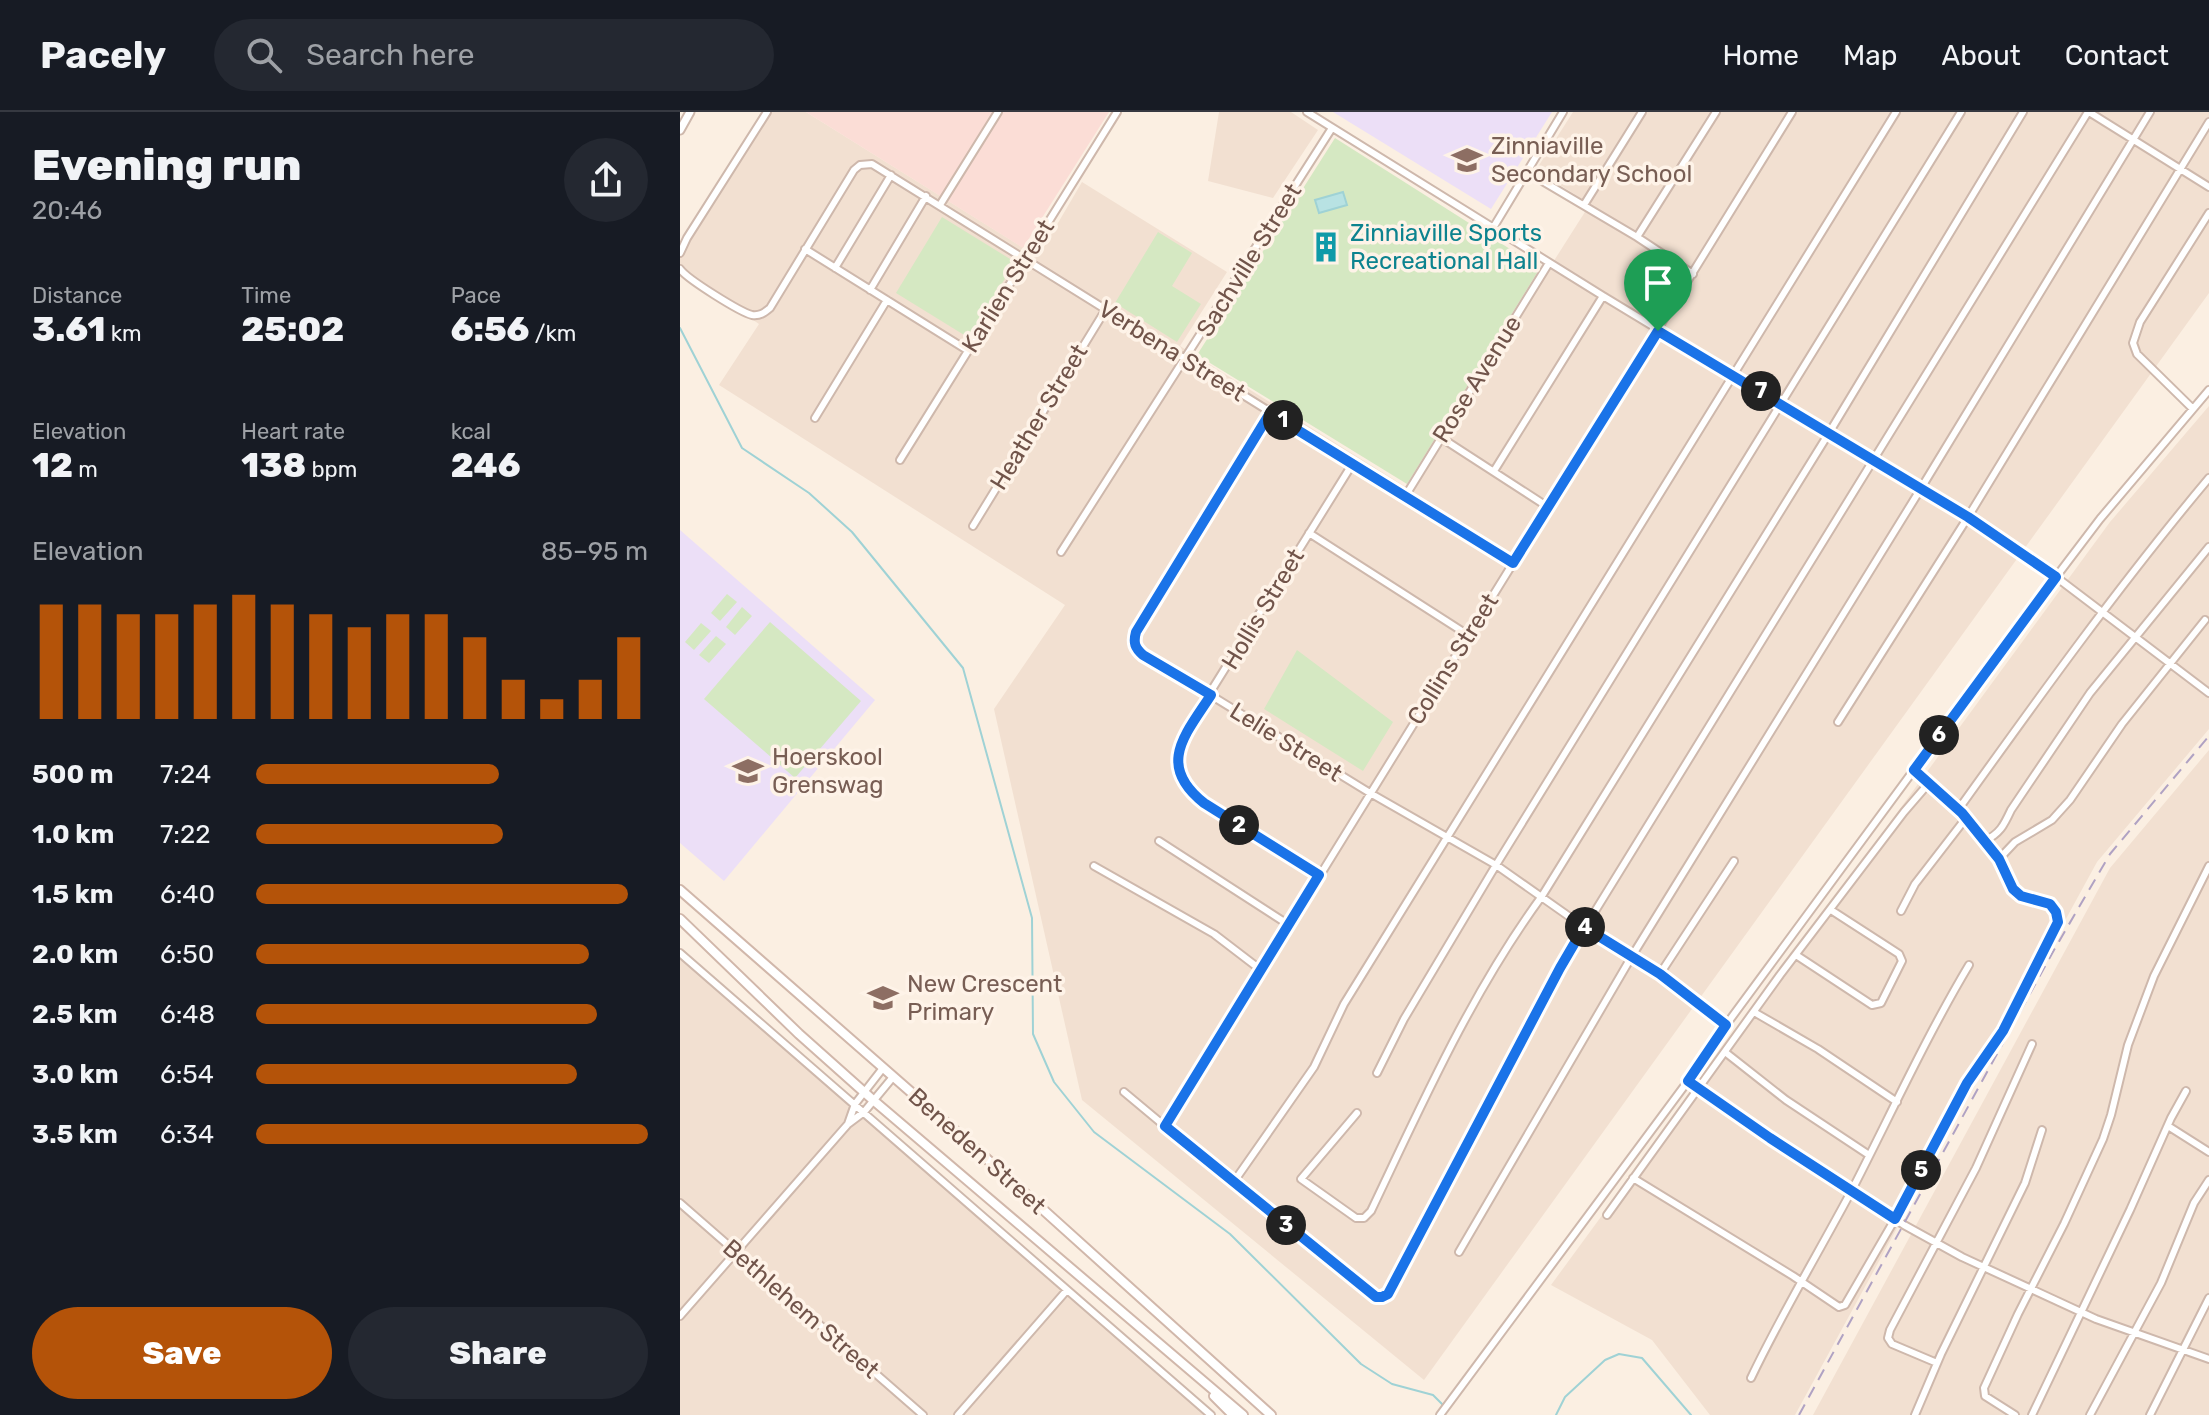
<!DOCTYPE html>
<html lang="en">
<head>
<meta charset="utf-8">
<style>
  :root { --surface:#171b24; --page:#242831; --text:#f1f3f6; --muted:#9ea1a6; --line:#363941; --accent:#b45309 }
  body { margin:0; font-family:Rubik,sans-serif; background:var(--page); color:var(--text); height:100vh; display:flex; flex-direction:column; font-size:30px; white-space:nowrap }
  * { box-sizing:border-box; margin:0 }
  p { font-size:26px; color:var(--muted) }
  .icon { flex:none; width:44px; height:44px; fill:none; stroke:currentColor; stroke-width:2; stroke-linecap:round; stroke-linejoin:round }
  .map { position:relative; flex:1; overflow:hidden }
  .panel { display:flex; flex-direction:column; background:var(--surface); width:680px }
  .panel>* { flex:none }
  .pin { position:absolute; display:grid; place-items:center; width:68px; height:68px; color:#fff; margin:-82px -34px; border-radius:50% 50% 50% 0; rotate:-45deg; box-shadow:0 0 8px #0007 }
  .pin .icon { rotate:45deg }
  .km { position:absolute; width:40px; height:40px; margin:-20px; border-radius:50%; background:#222; color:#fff; font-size:22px; line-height:40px; text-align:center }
  .round { display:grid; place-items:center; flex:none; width:84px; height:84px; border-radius:42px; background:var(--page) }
  .head { display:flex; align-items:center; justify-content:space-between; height:136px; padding:0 32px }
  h1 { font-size:44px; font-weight:800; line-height:60px }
  .stats { display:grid; grid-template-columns:repeat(3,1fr); gap:12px; height:136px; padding:8px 32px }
  .stats div { display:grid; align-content:center }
  .stats b { font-size:34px; font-weight:800 }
  .stats small { font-size:22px; font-weight:400 }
  .stats p { font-size:22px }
  .chart { height:224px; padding:16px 32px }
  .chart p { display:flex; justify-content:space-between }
  .chart svg { width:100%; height:144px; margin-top:8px; stroke:var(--accent); stroke-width:6 }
  .button { display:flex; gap:16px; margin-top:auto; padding:16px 32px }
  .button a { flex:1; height:92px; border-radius:48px; background:var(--accent); color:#fff; font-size:32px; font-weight:800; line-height:92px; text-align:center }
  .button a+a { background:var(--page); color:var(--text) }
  ul { padding:0 32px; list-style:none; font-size:26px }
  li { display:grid; grid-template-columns:128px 96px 1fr; align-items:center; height:60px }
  li i { height:20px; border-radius:10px; background:var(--accent) }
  header { display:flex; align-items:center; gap:48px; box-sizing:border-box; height:112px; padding:0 40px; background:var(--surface); border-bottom:2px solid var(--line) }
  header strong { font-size:38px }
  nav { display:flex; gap:44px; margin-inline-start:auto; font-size:28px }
  .search { width:560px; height:72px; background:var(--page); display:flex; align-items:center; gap:20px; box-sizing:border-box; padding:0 28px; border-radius:44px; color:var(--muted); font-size:30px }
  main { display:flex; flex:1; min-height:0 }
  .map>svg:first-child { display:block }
  .residential { fill:#f2e0d1 }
  .commercial { fill:#fbddd6 }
  .education { fill:#ecdff7 }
  .green { fill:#d5e8c2 }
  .water { fill:#b8e2e3; stroke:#9fd2d5; stroke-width:2 }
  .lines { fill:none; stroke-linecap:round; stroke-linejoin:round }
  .stream { stroke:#9fd2d5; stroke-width:2 }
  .minor-casing { stroke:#ceb8ac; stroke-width:10 }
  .tertiary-casing { stroke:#ceb8ac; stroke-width:11 }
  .secondary-casing { stroke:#d1b7aa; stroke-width:12 }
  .minor { stroke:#fff; stroke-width:6 }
  .tertiary { stroke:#fff; stroke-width:7 }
  .secondary { stroke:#fff; stroke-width:8 }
  .rail { stroke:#b0a2c3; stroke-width:2; stroke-dasharray:12 8; stroke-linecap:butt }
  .route-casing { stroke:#fff; stroke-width:16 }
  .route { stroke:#1a73e8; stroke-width:10 }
  .labels { text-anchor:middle; stroke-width:7; stroke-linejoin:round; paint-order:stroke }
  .education-label { font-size:24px; fill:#785e54; stroke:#fef3e8; text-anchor:start }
  .culture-label { font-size:24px; fill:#0d838f; stroke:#fef3e8; text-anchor:start }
  .street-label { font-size:24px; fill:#71544a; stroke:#fef3e8 }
</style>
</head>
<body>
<header>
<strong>Pacely</strong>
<div class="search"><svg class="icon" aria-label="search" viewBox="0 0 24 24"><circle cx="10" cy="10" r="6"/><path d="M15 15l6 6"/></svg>Search here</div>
<nav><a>Home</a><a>Map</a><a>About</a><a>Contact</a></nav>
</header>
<main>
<section class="panel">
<div class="head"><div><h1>Evening run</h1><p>20:46</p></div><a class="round"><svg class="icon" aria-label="share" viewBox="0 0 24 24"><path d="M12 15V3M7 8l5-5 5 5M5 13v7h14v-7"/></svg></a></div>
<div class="stats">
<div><p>Distance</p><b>3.61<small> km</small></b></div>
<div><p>Time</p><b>25:02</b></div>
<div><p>Pace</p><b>6:56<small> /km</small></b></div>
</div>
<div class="stats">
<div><p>Elevation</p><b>12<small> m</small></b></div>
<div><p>Heart rate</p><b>138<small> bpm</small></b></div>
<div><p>kcal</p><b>246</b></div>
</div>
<div class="chart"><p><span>Elevation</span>85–95 m</p>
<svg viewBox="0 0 160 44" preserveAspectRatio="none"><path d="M5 44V9M15 44V9M25 44V12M35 44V12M45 44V9M55 44V6M65 44V9M75 44V12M85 44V16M95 44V12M105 44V12M115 44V19M125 44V32M135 44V38M145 44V32M155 44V19"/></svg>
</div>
<ul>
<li><b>500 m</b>7:24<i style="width:62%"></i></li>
<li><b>1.0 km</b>7:22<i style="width:63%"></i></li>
<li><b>1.5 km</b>6:40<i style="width:95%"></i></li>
<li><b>2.0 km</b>6:50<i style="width:85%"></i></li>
<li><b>2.5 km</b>6:48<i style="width:87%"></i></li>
<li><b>3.0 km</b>6:54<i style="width:82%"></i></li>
<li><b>3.5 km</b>6:34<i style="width:100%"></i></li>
</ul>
<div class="button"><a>Save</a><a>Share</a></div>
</section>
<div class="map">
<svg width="1529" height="1303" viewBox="0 0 1529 1303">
  <rect width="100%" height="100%" fill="#fbefe2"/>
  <path class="residential" d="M90 0H126L358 145 402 70 547 160 500 234 729 377 910 92 856 58 893 0H1529V181L744 1268 402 988 314 597 385 493 39 273 79 212 0 159V144Z
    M539 0H611L638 18 593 86 528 69Z
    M1529 294V617L1417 750 1115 1303H1030L972 1228 871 1173 1430 410Z
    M1529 638V1303H1133L1430 756Z
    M0 845 525 1303H0Z"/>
  <path class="commercial" d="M126 0H429L343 136Z"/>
  <path class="education" d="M653 0H872L811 97Z
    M0 418 195 588 44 769 0 731Z"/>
  <path class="green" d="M655 26 860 156 727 372 517 243Z
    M262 105 335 150 289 226 216 181Z
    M478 120 512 141 492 174 521 192 497 230 435 191Z
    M47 482 57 490 40 509 31 501Z
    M62 495 72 504 55 523 46 515Z
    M90 510 181 589 115 666 24 587Z
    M21 511 31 519 14 538 5 530Z
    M36 524 46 532 29 551 19 543Z
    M617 538 713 610 683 659 584 597Z"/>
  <path class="water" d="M663 80 667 93 639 101 635 88Z"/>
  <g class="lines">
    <path class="stream" d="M0 216 62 336 129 381 172 420 283 556 352 806 353 922 374 970 414 1020 550 1122 681 1252 712 1272 753 1283 764 1294
      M876 1303 885 1285 925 1248 939 1242 962 1246 1011 1303"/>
    <g class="minor-casing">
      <path id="minor" d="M627 0 923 184 1288 405 1376 465 1529 581
        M1409 0 1529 75
        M847 60 957 125 1013 162
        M260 93 318 0
        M904 93 962 0
        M813 116 883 0
        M957 125 1036 0
        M125 137 287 238
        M0 141 7 126 87 0
        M155 156 211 63
        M0 157C7 167 60 200 72 203 80 204 84 201 90 196L174 58 180 53 192 52 833 451
        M190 178 246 84
        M1513 297 1457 242 1453 231 1460 210 1529 101
        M590 301 462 508 454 527 457 538 690 681 816 753 904 815 980 862 1046 913
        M135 306 207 188
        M760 325 868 395
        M220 348 437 0
        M814 359 923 184
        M726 383 869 151
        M293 414 426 197
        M629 421 788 523
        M381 440 652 16
        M1158 610 1288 405 1529 10
        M1278 698C1359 585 1440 472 1529 366
        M479 729 609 813
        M1304 729C1320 722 1324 713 1331 698L1410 581 1529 435
        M1319 747 1335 730 1372 708 1390 688 1442 612 1525 508
        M414 754 534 822 581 858
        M639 763 524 691C500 672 492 654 503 624L673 351
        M1221 799 1235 772 1286 706
        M0 841 531 1303
        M1116 843 1192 893 1201 891 1222 849 1219 842 1151 798
        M980 862 1054 749
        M1074 900 1138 937 1217 990
        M1045 940 1106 988 1189 1043
        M697 961 724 907 816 753 1281 0
        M1008 969 1090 1026 1224 1113 1282 1145 1416 1207 1529 1247
        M444 980 553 1071 696 1185H702L708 1182 880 856 1408 0
        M677 1001 621 1067 676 1106H684L691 1099C742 992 791 881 862 784L1149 321 1343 0
        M168 1012 175 992 203 956
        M485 1014 1112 0
        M1488 1014 1529 1040
        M953 1066 1113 1164 1159 1195 1165 1193 1215 1107 1287 971 1323 919 1378 810C1373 778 1346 796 1332 776 1326 768 1324 757 1319 748 1298 712 1264 685 1234 658
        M553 1071 634 955 664 892 1216 0
        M0 1091 243 1303
        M927 1103 1100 863 1224 700 1249 671
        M779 1140 952 844 1240 378 1470 0
        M0 1204 168 1012 184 1000 213 965
        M1257 1251 1212 1232 1208 1226 1210 1218 1296 1056 1352 932
        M1071 1266C1102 1201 1139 1140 1173 1076 1211 1002 1246 925 1289 853
        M278 1303 387 1178
        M760 1303 1008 969 1046 913 1376 465 1420 407 1529 278
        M1235 1303 1261 1242 1345 1071 1362 1018
        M1335 1303 1305 1284 1304 1276 1338 1202 1384 1112 1423 1027 1431 1003 1448 933 1474 864 1529 754
        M1352 1303 1450 1098 1491 1006 1506 979
        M1410 1303 1481 1171 1514 1091 1529 1068
        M1470 1303 1529 1186"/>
    </g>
    <g class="tertiary-casing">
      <path id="tertiary" d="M0 18 10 0"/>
    </g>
    <g class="secondary-casing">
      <path id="secondary" d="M0 778 288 1030 591 1303
        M0 807 119 922 193 988 563 1303
        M534 1284 553 1303"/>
    </g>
    <use href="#minor" class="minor"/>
    <use href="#tertiary" class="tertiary"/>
    <use href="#secondary" class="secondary"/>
    <path class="rail" d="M1119 1303 1374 838 1430 742 1529 624"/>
  </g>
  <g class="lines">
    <g class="route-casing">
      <path id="route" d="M978 219 1288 405 1376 465 1234 658 1282 701 1319 747 1333 777 1341 784 1370 792 1376 800 1378 810 1323 919 1287 971 1215 1107 1090 1026 1008 969 1046 913 980 862 904 815 880 856 708 1182 702 1185H696L485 1014 639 763 524 691C476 653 505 623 531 583L463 543C455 536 453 531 456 520L590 301 833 451Z"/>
    </g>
    <use href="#route" class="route"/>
  </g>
  <defs>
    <g id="school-bare" transform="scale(2.4)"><path d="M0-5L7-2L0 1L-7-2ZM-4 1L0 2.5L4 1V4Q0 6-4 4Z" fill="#8d6e63" stroke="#fef3e8" stroke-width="2.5" paint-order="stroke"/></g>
    <g id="building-bare" transform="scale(2.4)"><path d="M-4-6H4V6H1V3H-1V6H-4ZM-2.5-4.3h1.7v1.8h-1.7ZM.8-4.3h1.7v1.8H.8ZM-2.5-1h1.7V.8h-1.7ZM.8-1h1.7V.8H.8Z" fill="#0f9aa8" stroke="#fef3e8" stroke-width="2.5" paint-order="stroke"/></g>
  </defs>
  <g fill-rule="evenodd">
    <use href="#school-bare" x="787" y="48"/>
    <use href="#building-bare" x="646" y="135"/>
    <use href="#school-bare" x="68" y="659"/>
    <use href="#school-bare" x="203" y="886"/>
  </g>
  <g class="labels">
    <g class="education-label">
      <text x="811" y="42">Zinniaville<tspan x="811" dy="28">Secondary School</tspan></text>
      <text x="92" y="653">Hoerskool<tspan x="92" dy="28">Grenswag</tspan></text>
      <text x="227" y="880">New Crescent<tspan x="227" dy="28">Primary</tspan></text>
    </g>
    <g class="culture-label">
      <text x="670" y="129">Zinniaville Sports<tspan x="670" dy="28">Recreational Hall</tspan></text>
    </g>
    <g class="street-label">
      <text transform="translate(569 148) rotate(-58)" y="8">Sachville Street</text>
      <text transform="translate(328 174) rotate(-58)" y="8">Karlien Street</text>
      <text transform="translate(492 239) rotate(32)" y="8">Verbena Street</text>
      <text transform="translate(797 267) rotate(-58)" y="8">Rose Avenue</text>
      <text transform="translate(359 305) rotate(-59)" y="8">Heather Street</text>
      <text transform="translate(583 497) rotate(-59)" y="8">Hollis Street</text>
      <text transform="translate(773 547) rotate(-58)" y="8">Collins Street</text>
      <text transform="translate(606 630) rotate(32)" y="8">Lelie Street</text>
      <text transform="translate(297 1039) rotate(42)" y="8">Beneden Street</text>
      <text transform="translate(121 1197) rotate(41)" y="8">Bethlehem Street</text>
    </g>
  </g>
</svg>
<div class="pin" style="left:978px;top:219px;background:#1e9e55"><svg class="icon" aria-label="arrive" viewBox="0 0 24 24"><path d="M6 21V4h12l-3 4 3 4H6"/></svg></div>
<b class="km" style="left:603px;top:308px">1</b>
<b class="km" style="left:559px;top:713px">2</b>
<b class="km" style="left:606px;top:1113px">3</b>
<b class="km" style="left:905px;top:815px">4</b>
<b class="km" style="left:1241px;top:1058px">5</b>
<b class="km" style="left:1259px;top:623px">6</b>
<b class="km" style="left:1081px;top:279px">7</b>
</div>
</main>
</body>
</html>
